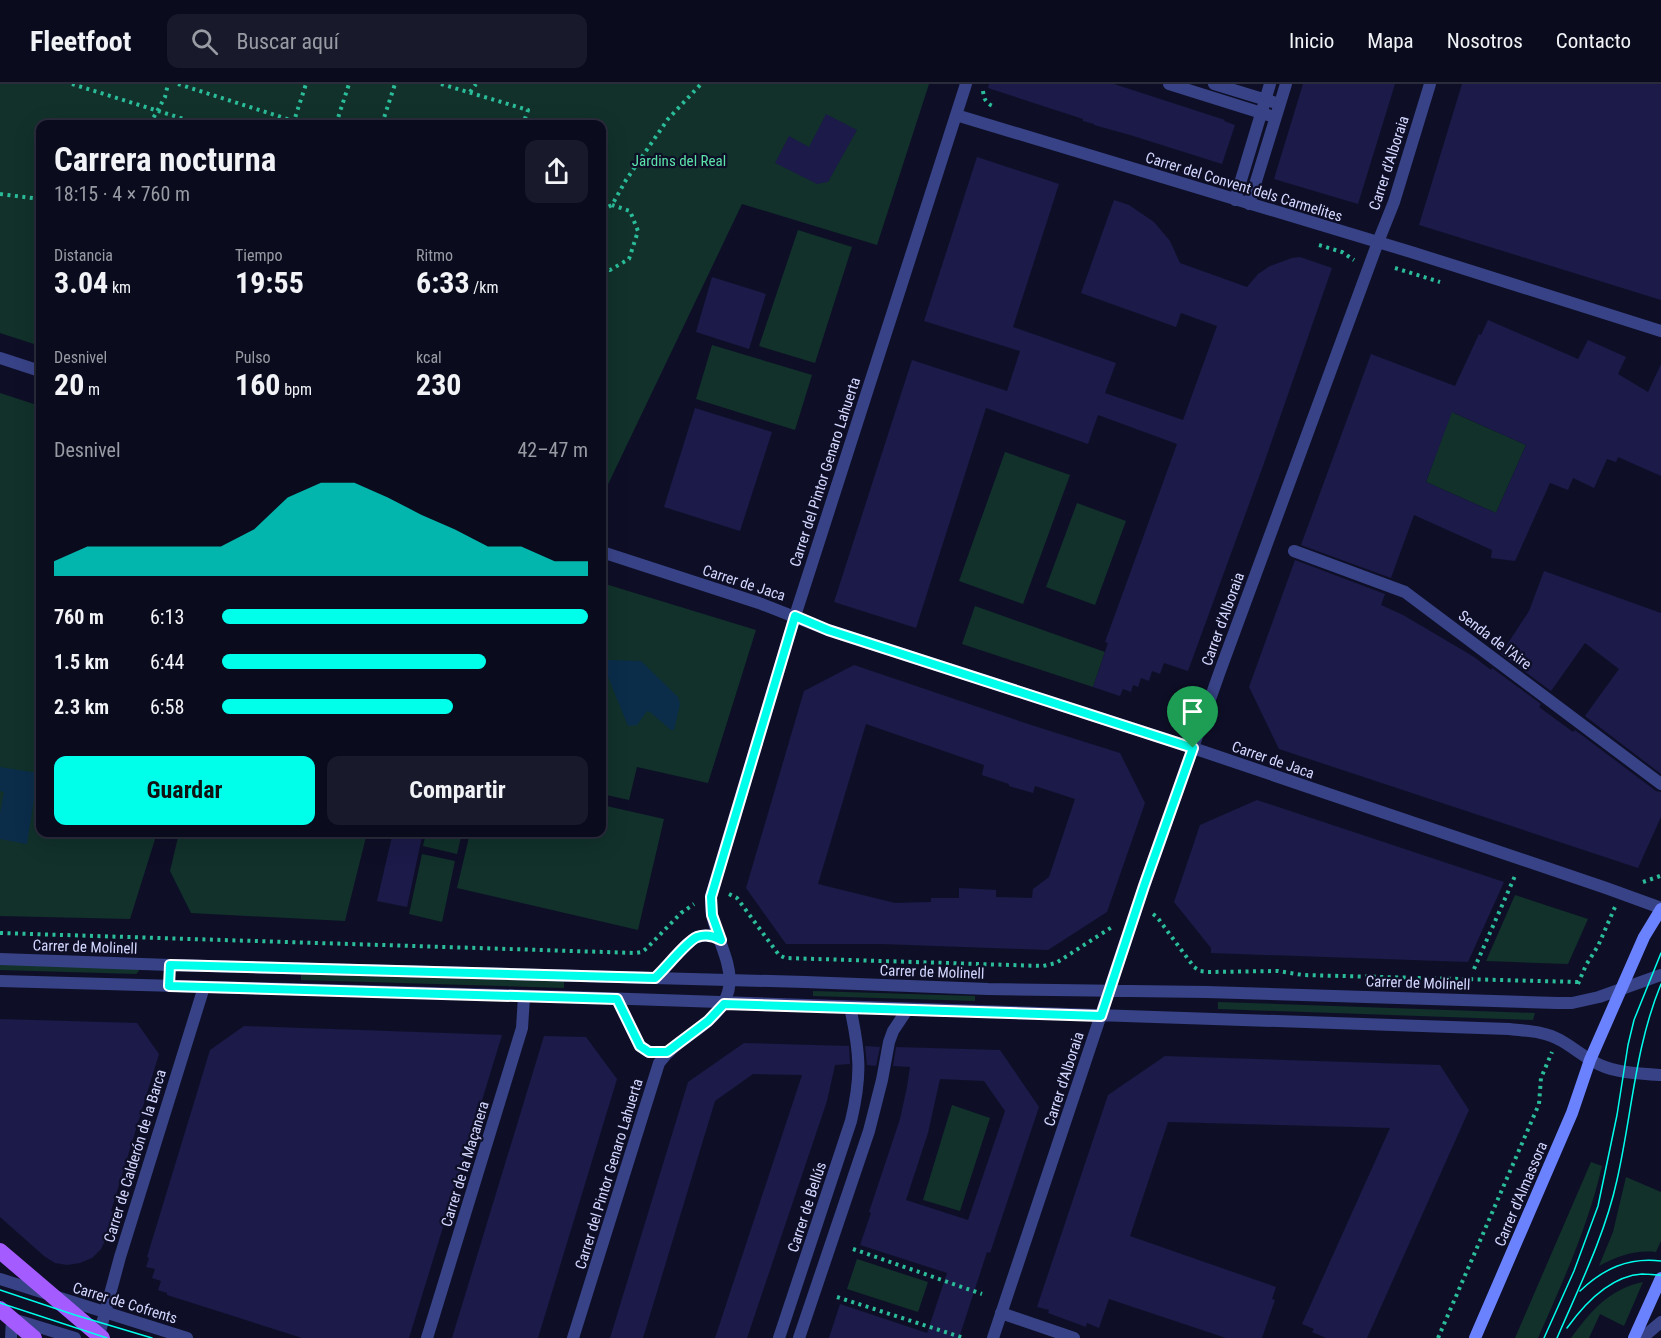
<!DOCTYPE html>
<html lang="es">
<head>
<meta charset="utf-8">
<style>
  :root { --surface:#0a0b1d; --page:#18192a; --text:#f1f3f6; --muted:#999ba4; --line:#2a2b3b; --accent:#00ffeb }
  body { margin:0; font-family:"Roboto Condensed",sans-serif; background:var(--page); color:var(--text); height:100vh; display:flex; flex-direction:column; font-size:22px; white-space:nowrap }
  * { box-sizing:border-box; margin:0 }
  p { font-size:20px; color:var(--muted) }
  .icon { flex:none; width:33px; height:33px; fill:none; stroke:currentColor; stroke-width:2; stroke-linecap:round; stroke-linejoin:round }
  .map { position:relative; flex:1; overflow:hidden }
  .details { position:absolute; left:36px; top:36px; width:570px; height:717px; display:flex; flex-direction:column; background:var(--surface); border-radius:12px; box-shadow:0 6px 24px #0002,0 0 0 2px var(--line) }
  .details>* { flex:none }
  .pin { position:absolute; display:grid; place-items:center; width:51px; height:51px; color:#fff; margin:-62px -26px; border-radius:50% 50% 50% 0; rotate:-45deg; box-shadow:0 0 6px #0007 }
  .pin .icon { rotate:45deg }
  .round { display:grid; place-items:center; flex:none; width:63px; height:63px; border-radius:12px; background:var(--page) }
  .headline { display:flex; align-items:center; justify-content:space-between; height:102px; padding:0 18px }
  h1 { font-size:33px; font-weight:700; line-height:45px }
  .metrics { display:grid; grid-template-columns:repeat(3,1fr); gap:9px; height:102px; padding:6px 18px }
  .metrics div { display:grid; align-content:center }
  .metrics b { font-size:30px; font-weight:700 }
  .metrics small { font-size:16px; font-weight:400 }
  .metrics p { font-size:16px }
  .chart { height:168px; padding:12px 18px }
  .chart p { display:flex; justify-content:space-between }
  .chart svg { width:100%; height:108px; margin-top:6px; fill:var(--accent); opacity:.7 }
  .button { display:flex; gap:12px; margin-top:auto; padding:12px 18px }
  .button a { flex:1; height:69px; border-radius:12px; background:var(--accent); color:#111; font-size:24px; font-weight:700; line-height:69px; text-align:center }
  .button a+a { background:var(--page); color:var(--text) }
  ul { padding:0 18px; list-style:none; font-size:20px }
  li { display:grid; grid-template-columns:96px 72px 1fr; align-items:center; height:45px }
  li i { height:15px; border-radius:8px; background:var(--accent) }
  header { display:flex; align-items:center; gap:36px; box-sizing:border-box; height:84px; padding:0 30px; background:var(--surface); border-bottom:2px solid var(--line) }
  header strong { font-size:28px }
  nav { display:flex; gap:33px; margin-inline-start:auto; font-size:21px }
  .search { width:420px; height:54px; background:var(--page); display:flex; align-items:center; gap:15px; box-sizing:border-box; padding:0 21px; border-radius:12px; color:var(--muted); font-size:22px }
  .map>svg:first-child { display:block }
  .green { fill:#11312a }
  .water { fill:#0b2d4a }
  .building { fill:#1b1a48; fill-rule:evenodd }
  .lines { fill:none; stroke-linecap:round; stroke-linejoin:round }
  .path { stroke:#2bbc99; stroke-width:4; stroke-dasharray:3 4.5; stroke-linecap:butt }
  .pedestrian { stroke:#384387; stroke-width:12 }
  .minor { stroke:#384387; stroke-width:12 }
  .tertiary { stroke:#384387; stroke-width:12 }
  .secondary { stroke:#6b82ff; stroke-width:12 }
  .primary { stroke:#a45bff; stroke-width:16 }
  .tram { stroke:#00ffeb; stroke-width:1.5 }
  .route-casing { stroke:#fff; stroke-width:12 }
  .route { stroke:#00ffeb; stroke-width:8 }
  .labels { text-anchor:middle; stroke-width:4.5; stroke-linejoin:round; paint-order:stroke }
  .park-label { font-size:15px; fill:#5ce3a9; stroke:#0e0f27 }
  .street-label { font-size:15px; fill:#d4d7ff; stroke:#0e0f27 }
</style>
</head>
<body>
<header>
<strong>Fleetfoot</strong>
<div class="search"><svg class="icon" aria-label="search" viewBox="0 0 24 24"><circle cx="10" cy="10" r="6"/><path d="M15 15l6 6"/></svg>Buscar aquí</div>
<nav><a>Inicio</a><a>Mapa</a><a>Nosotros</a><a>Contacto</a></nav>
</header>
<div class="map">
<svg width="1661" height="1254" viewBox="0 0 1661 1254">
  <rect width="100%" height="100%" fill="#0e0f27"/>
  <path class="green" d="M0 0H929L877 161 742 120 602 413V40H40V262L0 249Z
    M798 146 852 163 815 279 759 262Z
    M712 261 812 291 795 346 696 315Z
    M1460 304 1454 329 1526 361 1496 429 1426 398Z
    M0 309 40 322V748L157 749 130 835 0 832Z
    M1005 368 1070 391 1023 520 959 497Z
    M1077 419 1126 437 1095 521 1046 503Z
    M602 499 756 546 708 699 637 683 629 716 602 710V639L604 635 602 622Z
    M975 522 1105 568 1093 603 962 560Z
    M602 721 664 735 638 846 457 804 470 749 602 748Z
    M179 749H367L345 837 191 829 170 787Z
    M426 749H462L457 770 423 762Z
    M422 770 455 777 442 838 409 830Z
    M1515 811 1588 835 1568 880 1486 877Z
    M0 880 138 885 139 887 136 890 0 886Z
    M301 890 564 897V904L301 896Z
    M813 907 975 912V917L813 912Z
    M1218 918 1535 929 1533 936 1218 925Z
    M952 1021 990 1034 960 1127 923 1116Z
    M1591 1078 1602 1082C1588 1143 1563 1197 1538 1254H1515Z
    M1626 1093 1661 1108V1157L1656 1168C1634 1166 1618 1172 1599 1182L1613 1148Z
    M857 1175 928 1198 918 1228 847 1205Z
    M1643 1198 1624 1242 1600 1230 1589 1254H1571C1591 1227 1609 1205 1643 1198Z"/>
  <path class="water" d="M607 576 641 577 678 613 680 620 674 646H671L650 628 647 627 637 641 628 642 604 583V579Z
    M0 683 38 689 27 760 0 755V730L4 708 0 707Z"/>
  <path class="building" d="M989 0H1114L1225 36 1224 37 1235 41 1222 80 1130 51 1094 41V40L1083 37V35L988 4Z
    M1303 0H1395L1358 120 1274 95Z
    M1462 0H1661V216L1419 141Z
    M826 30 857 46 828 98 817 100 775 79 789 52 809 63Z
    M977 73 1059 100 1013 243 1116 279 1105 309 1183 336 1217 242 1181 229 1176 243 1081 209 1114 116 1129 121 1154 138 1170 157 1180 179 1247 203 1258 190 1270 182 1292 174 1300 173 1332 184 1263 382 1188 587 1164 579 1160 590 1152 587 1149 597 1141 594 1138 603 1133 601 1131 608 1123 605 1120 612 1093 603 1108 559 1105 558 1177 360 1098 331 1088 360 986 324 916 544 834 518 912 276 1007 307 1020 267 924 237Z
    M712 193 766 210 749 265 696 248Z
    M1488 236 1578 275 1588 256 1626 273 1618 290 1648 308 1661 280V392L1618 373 1616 378 1607 375 1594 404 1573 394 1568 406 1550 399 1515 477 1491 474 1492 466 1414 431 1391 494 1301 461 1371 270 1455 302 1479 250 1481 251ZM1452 328 1526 361 1496 429 1426 398Z
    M695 324 772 348 740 447 664 423Z
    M1295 476 1385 510 1381 521 1403 531 1454 561 1474 573 1491 586 1492 584 1541 620 1539 623 1573 648 1575 646 1656 707 1661 708V733L1638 784 1279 665 1249 603Z
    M1544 487 1661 529V690L1585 632 1619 585 1585 559 1551 607 1501 570 1529 527Z
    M854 581 1028 640 1120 669 1145 719 1107 828 1048 866 882 860H786L746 804 804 607ZM866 640 984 681 982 691 1009 700V702L1033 709 1035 702 1075 715 1049 793 1033 805 1032 814 996 813V806L959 804V814H931V818L895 819 818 800Z
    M1257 716 1504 798 1468 878 1211 869V864L1174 818 1200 741Z
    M393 748H423L407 823 377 817Z
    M0 935 137 939 159 970 111 1127 114 1128 106 1154 101 1165 92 1174 80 1179 67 1181 55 1179 44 1172 0 1133Z
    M244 942 502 951 409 1254H302L167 1211V1209L158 1206 161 1197 152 1194 155 1185 146 1183 149 1174 147 1173 210 966Z
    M544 952 586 953 617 995 538 1254H452Z
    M744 959 849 962 850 980 835 981 827 1017 747 1254H715L802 991 753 990 715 1017 643 1254H610L688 998Z
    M865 962 880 963 876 982 867 981Z
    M896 963 1000 966 1039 1023 990 1169 987 1168 959 1254H829L840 1220 927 1249 947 1189 860 1161 871 1129 869 1128 900 1035 907 1003 910 983 893 982ZM940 995 984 997 1005 1027 968 1136 906 1116 928 1049Z
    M1165 972 1440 981 1469 1026 1367 1254H1326L1312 1248 1314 1245 1302 1240 1390 1044 1168 1038 1130 1152 1276 1203 1272 1215 1275 1216 1262 1254H1226L1109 1215 1099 1244 1087 1239 1086 1243 1048 1229 1049 1226 1037 1223 1108 1011Z"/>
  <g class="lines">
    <path class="path" d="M72 0 200 40
      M178 0 303 40
      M441 0 528 26 523 40
      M983 7C984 14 985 19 993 22
      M470 8 476 0
      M150 40 165 13 168 0
      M293 40 306 0
      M336 40 349 0
      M382 40 395 0
      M0 110 40 115
      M602 126 612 121 626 96 668 35 701 0
      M1319 161 1342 168 1354 176
      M602 184 610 186 629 175 638 147 630 127 612 121
      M1395 184 1440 198
      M1643 798 1660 792 1661 790
      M729 810 737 814 779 871 785 874 1043 882 1056 879 1112 843
      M1153 830 1157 833 1194 883 1200 887 1208 888 1278 887 1303 891 1579 898
      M0 849 636 869 642 868 647 864 681 829 694 820
      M1474 885 1515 792
      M1578 900 1586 881 1598 862 1615 823
      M853 1165 982 1210
      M837 1213 964 1254
      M1438 1254 1539 1020 1541 994 1552 968"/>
    <path class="pedestrian" d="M1294 467 1405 508 1661 700"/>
    <path class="minor" d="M1169 0 1268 31
      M1214 0 1273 18
      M956 31 1411 168 1661 247
      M1235 116 1270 0
      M1249 120 1286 0
      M0 274 40 287
      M602 468 759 519 828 546 1193 664 1606 804 1661 824
      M655 894C665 885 687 857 697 853 706 850 714 852 721 856
      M617 915 640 962 649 968H667
      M1001 1229 1074 1254
      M99 1251 120 1173 204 903
      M11 1254 12 1235
      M427 1254 522 944 524 913
      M573 1254 659 979C673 960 691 952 708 937 749 901 721 872 712 831 711 825 711 818 711 812L795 532 966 0
      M779 1254 851 1037C862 991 860 969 850 923
      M799 1254 869 1047 882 996 889 958 893 947 907 926
      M1642 1254 1661 1238"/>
    <path class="tertiary" d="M0 875 170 881 805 898 988 905 1207 908 1557 919H1572L1599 913 1661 891
      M0 897 572 913 1509 945C1526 947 1545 947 1560 956 1575 964 1588 977 1605 983 1622 989 1643 990 1661 991
      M0 1195 187 1254
      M16 1236 75 1254
      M993 1254 1144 802 1220 587 1378 158 1394 118 1430 0"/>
    <path class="secondary" d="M1475 1254 1572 1029 1590 976 1644 853 1661 825
      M1634 1254 1661 1194"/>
    <path class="primary" d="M0 1167 102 1254
      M0 1225 34 1254"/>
    <path class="tram" d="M0 1206 75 1231 152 1254
      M1580 1207C1603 1185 1628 1173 1661 1177
      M0 1219 107 1254
      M1567 1244C1585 1219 1610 1192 1642 1190 1648 1190 1655 1191 1661 1191
      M1544 1254 1574 1187 1598 1122 1617 1031 1628 961 1634 936 1661 869
      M1557 1254C1579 1203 1605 1151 1617 1096 1632 1030 1635 963 1661 900"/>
  </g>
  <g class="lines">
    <g class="route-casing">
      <path id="route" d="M795 532 828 546 1193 664 1144 802 1101 932 724 920 708 937 667 968H649L640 962 617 915 169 902 170 881 655 894C665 885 687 857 697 853 706 850 714 852 721 856L712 831 711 813Z"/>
    </g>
    <use href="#route" class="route"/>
  </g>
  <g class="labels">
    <g class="park-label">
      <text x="679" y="82">Jardins del Real</text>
    </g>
    <g class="street-label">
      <text transform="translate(1389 79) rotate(-72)" y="5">Carrer d'Alboraia</text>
      <text transform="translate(1244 103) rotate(17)" y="5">Carrer del Convent dels Carmelites</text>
      <text transform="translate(825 388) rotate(-72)" y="5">Carrer del Pintor Genaro Lahuerta</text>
      <text transform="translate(744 499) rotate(18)" y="5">Carrer de Jaca</text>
      <text transform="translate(1223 535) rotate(-70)" y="5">Carrer d'Alboraia</text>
      <text transform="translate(1495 556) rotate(37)" y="5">Senda de l'Aire</text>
      <text transform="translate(1273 676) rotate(19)" y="5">Carrer de Jaca</text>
      <text transform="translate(85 863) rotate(2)" y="5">Carrer de Molinell</text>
      <text transform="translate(932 888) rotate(2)" y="5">Carrer de Molinell</text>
      <text transform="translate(1418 899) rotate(2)" y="5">Carrer de Molinell</text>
      <text transform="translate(1064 995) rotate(-72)" y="5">Carrer d'Alboraia</text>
      <text transform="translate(135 1072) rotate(-73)" y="5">Carrer de Calderón de la Barca</text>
      <text transform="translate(465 1080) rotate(-73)" y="5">Carrer de la Maçanera</text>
      <text transform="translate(609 1090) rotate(-73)" y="5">Carrer del Pintor Genaro Lahuerta</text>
      <text transform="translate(1521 1110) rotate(-67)" y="5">Carrer d'Almassora</text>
      <text transform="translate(807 1123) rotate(-72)" y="5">Carrer de Bellús</text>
      <text transform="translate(125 1219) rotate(17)" y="5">Carrer de Cofrents</text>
    </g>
  </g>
</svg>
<div class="pin" style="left:1193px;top:664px;background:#1e9e55"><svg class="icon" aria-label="arrive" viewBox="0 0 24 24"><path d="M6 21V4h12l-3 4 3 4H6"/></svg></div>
<section class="details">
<div class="headline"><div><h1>Carrera nocturna</h1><p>18:15 · 4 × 760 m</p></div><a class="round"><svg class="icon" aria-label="share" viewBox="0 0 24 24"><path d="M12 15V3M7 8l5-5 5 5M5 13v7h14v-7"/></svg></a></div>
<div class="metrics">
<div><p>Distancia</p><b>3.04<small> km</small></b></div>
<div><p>Tiempo</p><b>19:55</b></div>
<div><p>Ritmo</p><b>6:33<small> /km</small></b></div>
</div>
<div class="metrics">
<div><p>Desnivel</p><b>20<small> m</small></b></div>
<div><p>Pulso</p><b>160<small> bpm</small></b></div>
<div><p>kcal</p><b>230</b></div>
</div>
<div class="chart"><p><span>Desnivel</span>42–47 m</p>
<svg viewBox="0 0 160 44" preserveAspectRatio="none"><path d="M0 44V38L10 32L20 32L30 32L40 32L50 32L60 25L70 12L80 6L90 6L100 12L110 19L120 25L130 32L140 32L150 38L160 38V44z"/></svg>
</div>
<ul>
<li><b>760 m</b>6:13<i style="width:100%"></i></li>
<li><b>1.5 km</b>6:44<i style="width:72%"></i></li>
<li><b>2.3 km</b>6:58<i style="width:63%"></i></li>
</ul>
<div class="button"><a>Guardar</a><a>Compartir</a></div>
</section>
</div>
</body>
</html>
